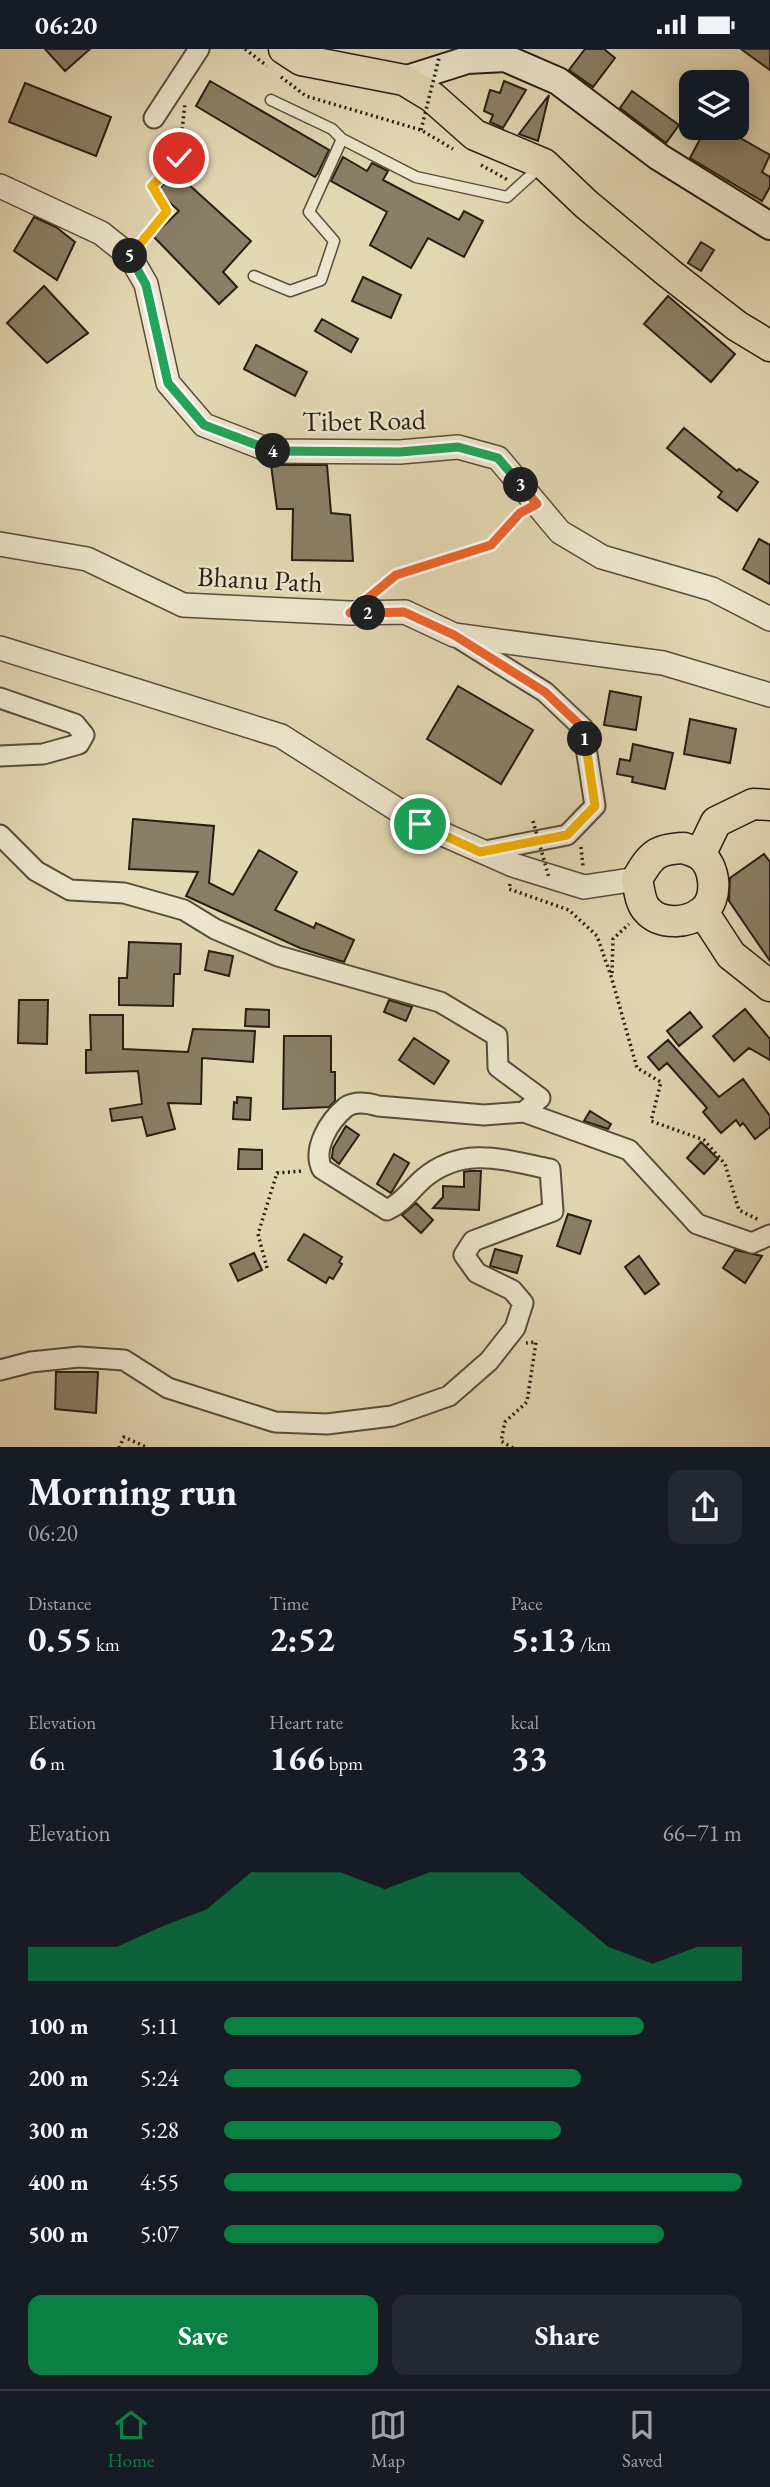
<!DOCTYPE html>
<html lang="en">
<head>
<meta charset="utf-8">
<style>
  :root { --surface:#171b24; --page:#242831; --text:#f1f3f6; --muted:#9ea1a6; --line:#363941; --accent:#0b8043 }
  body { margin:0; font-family:"EB Garamond",serif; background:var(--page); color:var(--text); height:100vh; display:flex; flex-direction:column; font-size:26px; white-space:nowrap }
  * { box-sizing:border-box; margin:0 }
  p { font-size:23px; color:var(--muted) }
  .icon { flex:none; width:38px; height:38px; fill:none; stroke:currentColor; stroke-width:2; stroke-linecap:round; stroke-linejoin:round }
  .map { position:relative; height:1398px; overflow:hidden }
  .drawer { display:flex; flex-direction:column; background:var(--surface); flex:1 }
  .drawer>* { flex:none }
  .controls { position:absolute; left:679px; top:21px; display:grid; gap:14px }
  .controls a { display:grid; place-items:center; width:70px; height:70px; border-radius:14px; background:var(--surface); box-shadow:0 4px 18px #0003; font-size:35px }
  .pin { position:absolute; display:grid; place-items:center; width:60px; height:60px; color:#fff; margin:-30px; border:4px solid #fff; border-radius:50%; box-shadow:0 2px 7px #0007 }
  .km { position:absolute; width:35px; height:35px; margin:-18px; border-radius:50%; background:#222; color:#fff; font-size:19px; line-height:35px; text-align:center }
  .round { display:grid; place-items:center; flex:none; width:74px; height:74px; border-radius:14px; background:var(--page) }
  .head { display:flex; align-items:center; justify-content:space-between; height:119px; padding:0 28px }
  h1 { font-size:38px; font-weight:700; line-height:52px }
  .stats { display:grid; grid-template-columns:repeat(3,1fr); gap:10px; height:119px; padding:7px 28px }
  .stats div { display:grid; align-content:center }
  .stats b { font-size:35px; font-weight:700 }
  .stats small { font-size:19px; font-weight:400 }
  .stats p { font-size:19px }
  .chart { height:196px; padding:14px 28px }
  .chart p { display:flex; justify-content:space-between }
  .chart svg { width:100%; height:126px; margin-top:7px; fill:var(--accent); opacity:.7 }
  .action { display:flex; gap:14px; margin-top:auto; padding:14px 28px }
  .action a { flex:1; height:80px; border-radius:14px; background:var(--accent); color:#fff; font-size:28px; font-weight:700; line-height:80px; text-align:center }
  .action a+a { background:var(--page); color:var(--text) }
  ul { padding:0 28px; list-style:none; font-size:23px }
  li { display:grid; grid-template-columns:112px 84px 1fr; align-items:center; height:52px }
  li i { height:18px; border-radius:9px; background:var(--accent) }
  .status { display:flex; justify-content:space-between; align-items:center; height:49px; padding:0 35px; background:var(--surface); direction:ltr }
  .status svg { height:19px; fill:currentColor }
  .menu { display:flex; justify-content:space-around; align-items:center; height:98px; border-top:2px solid var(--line); background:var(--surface); font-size:19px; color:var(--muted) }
  .menu a { display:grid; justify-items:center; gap:4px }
  .menu .on { color:var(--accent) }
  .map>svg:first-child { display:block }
  .building { fill:#8a7e66; stroke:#291d13; stroke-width:2 }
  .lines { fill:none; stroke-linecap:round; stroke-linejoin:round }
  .service-casing { stroke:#584c3b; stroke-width:13 }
  .minor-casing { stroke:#584c3b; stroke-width:23 }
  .tertiary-casing { stroke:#584c3b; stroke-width:26 }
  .secondary-casing { stroke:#291d13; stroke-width:30 }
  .primary-casing { stroke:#291d13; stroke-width:33 }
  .path { stroke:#291d13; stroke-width:3.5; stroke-dasharray:2 3.5; stroke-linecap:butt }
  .service { stroke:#ede5cd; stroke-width:10 }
  .minor { stroke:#ede5cd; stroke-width:19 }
  .tertiary { stroke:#ede5cd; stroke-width:23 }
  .secondary { stroke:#ede5cd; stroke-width:26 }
  .primary { stroke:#e3d7b2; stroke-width:30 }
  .path-bridge { stroke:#291d13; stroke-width:3.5; stroke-dasharray:2 3.5; stroke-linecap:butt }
  .split-1-casing { stroke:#fff; stroke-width:14 }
  .split-2-casing { stroke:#fff; stroke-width:14 }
  .split-3-casing { stroke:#fff; stroke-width:14 }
  .split-4-casing { stroke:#fff; stroke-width:14 }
  .split-5-casing { stroke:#fff; stroke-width:14 }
  .split-6-casing { stroke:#fff; stroke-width:14 }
  .split-1 { stroke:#f5b400; stroke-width:9 }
  .split-2 { stroke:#f0652b; stroke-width:9 }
  .split-3 { stroke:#f0652b; stroke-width:9 }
  .split-4 { stroke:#22a559; stroke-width:9 }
  .split-5 { stroke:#22a559; stroke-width:9 }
  .split-6 { stroke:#f5b400; stroke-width:9 }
  .labels { text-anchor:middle; stroke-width:5; stroke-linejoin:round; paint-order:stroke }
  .street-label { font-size:28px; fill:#291d13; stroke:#ede5cd }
</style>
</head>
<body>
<div class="status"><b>06:20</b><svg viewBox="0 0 49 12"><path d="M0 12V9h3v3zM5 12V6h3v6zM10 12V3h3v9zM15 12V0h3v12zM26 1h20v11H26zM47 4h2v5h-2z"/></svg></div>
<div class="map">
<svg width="770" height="1399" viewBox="0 0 770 1399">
  <rect width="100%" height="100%" fill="#e3d7b2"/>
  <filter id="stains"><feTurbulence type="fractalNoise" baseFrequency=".00286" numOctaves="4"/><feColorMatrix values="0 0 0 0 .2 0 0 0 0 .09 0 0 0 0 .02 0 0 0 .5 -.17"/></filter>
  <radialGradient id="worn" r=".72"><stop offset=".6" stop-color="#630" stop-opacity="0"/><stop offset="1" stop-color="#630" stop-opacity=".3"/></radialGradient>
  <path class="building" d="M45 0H90L65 22Z
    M585 0H604L615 9 593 38 569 21Z
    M741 0H770V21Z
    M210 32 329 101 318 124 315 128 196 57Z
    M504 32 526 41 503 79 490 73 493 66 484 62 490 41 500 44Z
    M25 34 111 68 96 107 9 73Z
    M632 42 679 76 666 94 620 59Z
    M549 46 538 92 519 85Z
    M706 79H723L770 106 762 123 770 128V138L762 152 690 109Z
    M343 108 367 122 372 114 388 122 383 131 459 171 464 162 483 172 464 208 428 189 411 219 370 196 387 163 331 132Z
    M175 123 251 192 223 223 237 238 219 255 153 187 179 162 157 142Z
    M34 168 56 178 75 193 57 231 14 202Z
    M701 193 714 201 701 222 688 214Z
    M363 228 401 246 391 269 352 252Z
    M44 237 88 284 47 314 7 274Z
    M668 247 735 305 711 333 644 275Z
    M322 270 358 290 351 303 315 282Z
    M256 296 307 323 295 347 244 320Z
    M684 379 737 422 739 420 758 433 737 462 718 448 722 443 667 399Z
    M271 416H327L331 464 350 466 353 512 292 511 293 460H277Z
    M759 490 770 496V535L743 520Z
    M458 637 533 681 501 735 427 690Z
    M610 642 641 648 636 681 604 676Z
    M690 670 736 680 730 714 684 705Z
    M633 695 673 704 665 740 632 733 633 728 617 725 620 710 630 712Z
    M133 770 214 777 209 834 233 846 259 801 297 823 275 861 314 879 316 874 354 891 344 913 300 899 186 847 198 823 129 820Z
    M764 805 770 813V912L729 852 730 829Z
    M129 893 181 895 180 925H174L173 957 119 956V929H127Z
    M209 902 233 907 229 927 205 921Z
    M19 951H48L47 995 18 994Z
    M389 951 412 958 406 972 384 963Z
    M246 960 269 961V978L245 977Z
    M745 960 770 990V1011L749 999 734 1012 713 987Z
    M690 963 702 978 679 997 667 982Z
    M90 966H123V1000L188 1003 193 980 255 982 253 1013 202 1009 201 1055 168 1054 175 1080 147 1087 142 1068 112 1072 110 1060 142 1055 138 1022 86 1024V1001H91Z
    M284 987H331V1023H335V1052L329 1058 283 1060Z
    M414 989 449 1012 434 1035 399 1011Z
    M668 991 719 1048 743 1030 770 1067V1078L755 1090 743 1074 740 1077 736 1071 721 1084 703 1063 707 1059 667 1014 659 1021 648 1008Z
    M237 1048 251 1049 250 1071 233 1070 234 1053 237 1054Z
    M590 1062 611 1075 608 1080 584 1072Z
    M346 1077 359 1086 339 1115 332 1109 333 1099Z
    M701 1093 718 1110 704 1125 687 1109Z
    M239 1100 262 1101V1120H238Z
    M394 1105 409 1114 391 1144 377 1135Z
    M469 1122H481L479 1161 433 1159 443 1148V1137L464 1138V1123Z
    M416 1154 433 1171 421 1184 402 1166Z
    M568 1165 591 1172 580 1205 557 1197Z
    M304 1185 342 1208 339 1213 342 1215 333 1230 329 1228 326 1234 288 1211Z
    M495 1200 522 1207 517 1224 490 1217Z
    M735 1201 762 1207 745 1234 723 1219Z
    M254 1204 262 1221 238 1232 230 1215Z
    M639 1207 659 1235 645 1245 625 1218Z
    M56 1323H98L96 1364 55 1360Z"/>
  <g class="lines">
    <g class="service-casing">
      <path id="service" d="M271 51 332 80 342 90 416 128 507 148 541 117
        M254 227 290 242 321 231 334 192 309 163 342 90"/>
    </g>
    <g class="minor-casing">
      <path id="minor" d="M154 69 199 0
        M455 587 545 643 583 679 595 757 567 786 480 803
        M0 649 75 675 84 686 79 695 43 705 0 707
        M0 786 36 822 70 841 124 844 184 861 215 880 278 907 440 953 497 987 498 1018 540 1049 524 1063 484 1066 378 1057C368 1054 355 1052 346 1058 329 1072 312 1100 322 1120L387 1161C403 1154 411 1140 424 1129 464 1096 505 1111 550 1120L553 1162 473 1192 464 1206 477 1224 512 1241 523 1254 515 1279 489 1312 449 1347 392 1367 327 1375 275 1373 168 1339 124 1311 79 1308 31 1313 0 1321
        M524 1063 629 1101 697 1175 752 1194 770 1186"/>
    </g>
    <g class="tertiary-casing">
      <path id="tertiary" d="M0 137 101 184 130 207 146 235 168 334 204 376 271 402 400 403 458 398 498 409 560 483 602 508 712 540 770 570
        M0 495 87 510 183 556 350 564 405 563 454 586 663 614 770 646
        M0 599 281 687 420 775 513 816 584 838 637 830"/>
    </g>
    <g class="secondary-casing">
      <path id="secondary" d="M404 31 467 11 505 9 558 32 659 108 770 177"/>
    </g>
    <g class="primary-casing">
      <path id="primary" d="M284 0 301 11 404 31 432 48 475 86 544 115 586 155 670 225 737 277 770 297
        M684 799C689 801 695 803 699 805 716 817 719 850 702 863 687 875 660 876 647 861 640 854 639 839 637 830 651 806 656 800 684 799Z
        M700 806 716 773 753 755 770 756
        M703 863 731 906 770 937"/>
    </g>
    <path class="path" d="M245 0 267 17
      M281 28 306 47 421 81 453 100
      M481 116 508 131
      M141 193 167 162 152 137 179 109 185 54
      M376 543 396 526 491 496 520 465
      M581 798 583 818
      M510 835 509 840 569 861 597 887 611 927 637 1019 661 1033 651 1072 704 1091 725 1115 739 1161 759 1171
      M612 924 613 890 629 875
      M267 1219 258 1185 277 1124 303 1122
      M119 1399 124 1388 148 1399
      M513 1399 501 1392 505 1373 527 1353 536 1293 526 1294"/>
    <use href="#service" class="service"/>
    <use href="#minor" class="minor"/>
    <use href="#tertiary" class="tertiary"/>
    <use href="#secondary" class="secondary"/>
    <use href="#primary" class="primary"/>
    <path class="path-bridge" d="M421 81 439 9
      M533 772 549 829"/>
  </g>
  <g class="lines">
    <g class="split-1-casing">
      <path id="split-1" d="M420 775 480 803 567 786 595 757 585 690"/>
    </g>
    <g class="split-2-casing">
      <path id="split-2" d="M368 564 404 563 454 586 545 643 583 679 585 690"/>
    </g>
    <g class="split-3-casing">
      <path id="split-3" d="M368 564H350L396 526 491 496 520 464 537 455 521 436"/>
    </g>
    <g class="split-4-casing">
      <path id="split-4" d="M273 402 400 403 458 398 498 409 521 436"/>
    </g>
    <g class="split-5-casing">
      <path id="split-5" d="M130 207 146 236 168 334 204 376 273 402"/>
    </g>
    <g class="split-6-casing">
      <path id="split-6" d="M130 207 167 162 152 137 179 109"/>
    </g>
    <use href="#split-1" class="split-1"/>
    <use href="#split-2" class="split-2"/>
    <use href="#split-3" class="split-3"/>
    <use href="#split-4" class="split-4"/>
    <use href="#split-5" class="split-5"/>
    <use href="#split-6" class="split-6"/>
  </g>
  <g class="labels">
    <g class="street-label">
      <text transform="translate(364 371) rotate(-1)" y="10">Tibet Road</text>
      <text transform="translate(260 530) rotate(3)" y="10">Bhanu Path</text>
    </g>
  </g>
  <rect width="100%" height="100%" filter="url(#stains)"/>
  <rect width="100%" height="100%" fill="url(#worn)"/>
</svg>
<div class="controls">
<a><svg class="icon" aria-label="layers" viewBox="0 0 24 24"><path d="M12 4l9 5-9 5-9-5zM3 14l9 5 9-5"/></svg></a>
</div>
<div class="pin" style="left:420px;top:775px;background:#1e9e55"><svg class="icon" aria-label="arrive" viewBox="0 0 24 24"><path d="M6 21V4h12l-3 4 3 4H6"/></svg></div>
<div class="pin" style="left:179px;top:109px;background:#d93025"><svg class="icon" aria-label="check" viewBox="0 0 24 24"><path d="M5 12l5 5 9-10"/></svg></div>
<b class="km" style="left:585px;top:690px">1</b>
<b class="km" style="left:368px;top:564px">2</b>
<b class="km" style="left:521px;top:436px">3</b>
<b class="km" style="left:273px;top:402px">4</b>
<b class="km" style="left:130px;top:207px">5</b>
</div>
<section class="drawer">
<div class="head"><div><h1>Morning run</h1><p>06:20</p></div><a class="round"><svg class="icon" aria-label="share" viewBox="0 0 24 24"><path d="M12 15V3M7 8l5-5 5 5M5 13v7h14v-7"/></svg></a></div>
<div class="stats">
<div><p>Distance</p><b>0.55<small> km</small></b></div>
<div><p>Time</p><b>2:52</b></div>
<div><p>Pace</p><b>5:13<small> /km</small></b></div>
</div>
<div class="stats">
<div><p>Elevation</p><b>6<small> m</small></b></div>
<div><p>Heart rate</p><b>166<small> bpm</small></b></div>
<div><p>kcal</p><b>33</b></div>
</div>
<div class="chart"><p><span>Elevation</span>66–71 m</p>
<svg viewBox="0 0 160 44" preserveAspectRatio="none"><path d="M0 44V32L10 32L20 32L30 25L40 19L50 6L60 6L70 6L80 12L90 6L100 6L110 6L120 19L130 32L140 38L150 32L160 32V44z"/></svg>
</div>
<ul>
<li><b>100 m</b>5:11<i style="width:81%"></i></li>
<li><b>200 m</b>5:24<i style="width:69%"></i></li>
<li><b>300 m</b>5:28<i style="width:65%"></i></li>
<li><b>400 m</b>4:55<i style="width:100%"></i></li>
<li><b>500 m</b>5:07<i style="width:85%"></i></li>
</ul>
<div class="action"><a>Save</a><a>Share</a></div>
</section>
<nav class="menu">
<a class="on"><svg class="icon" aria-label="home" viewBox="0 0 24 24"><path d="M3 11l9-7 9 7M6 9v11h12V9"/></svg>Home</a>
<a><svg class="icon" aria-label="map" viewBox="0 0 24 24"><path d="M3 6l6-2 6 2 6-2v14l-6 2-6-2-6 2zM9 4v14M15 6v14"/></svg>Map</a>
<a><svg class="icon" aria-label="saved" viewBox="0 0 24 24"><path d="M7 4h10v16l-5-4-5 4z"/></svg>Saved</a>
</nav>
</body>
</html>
